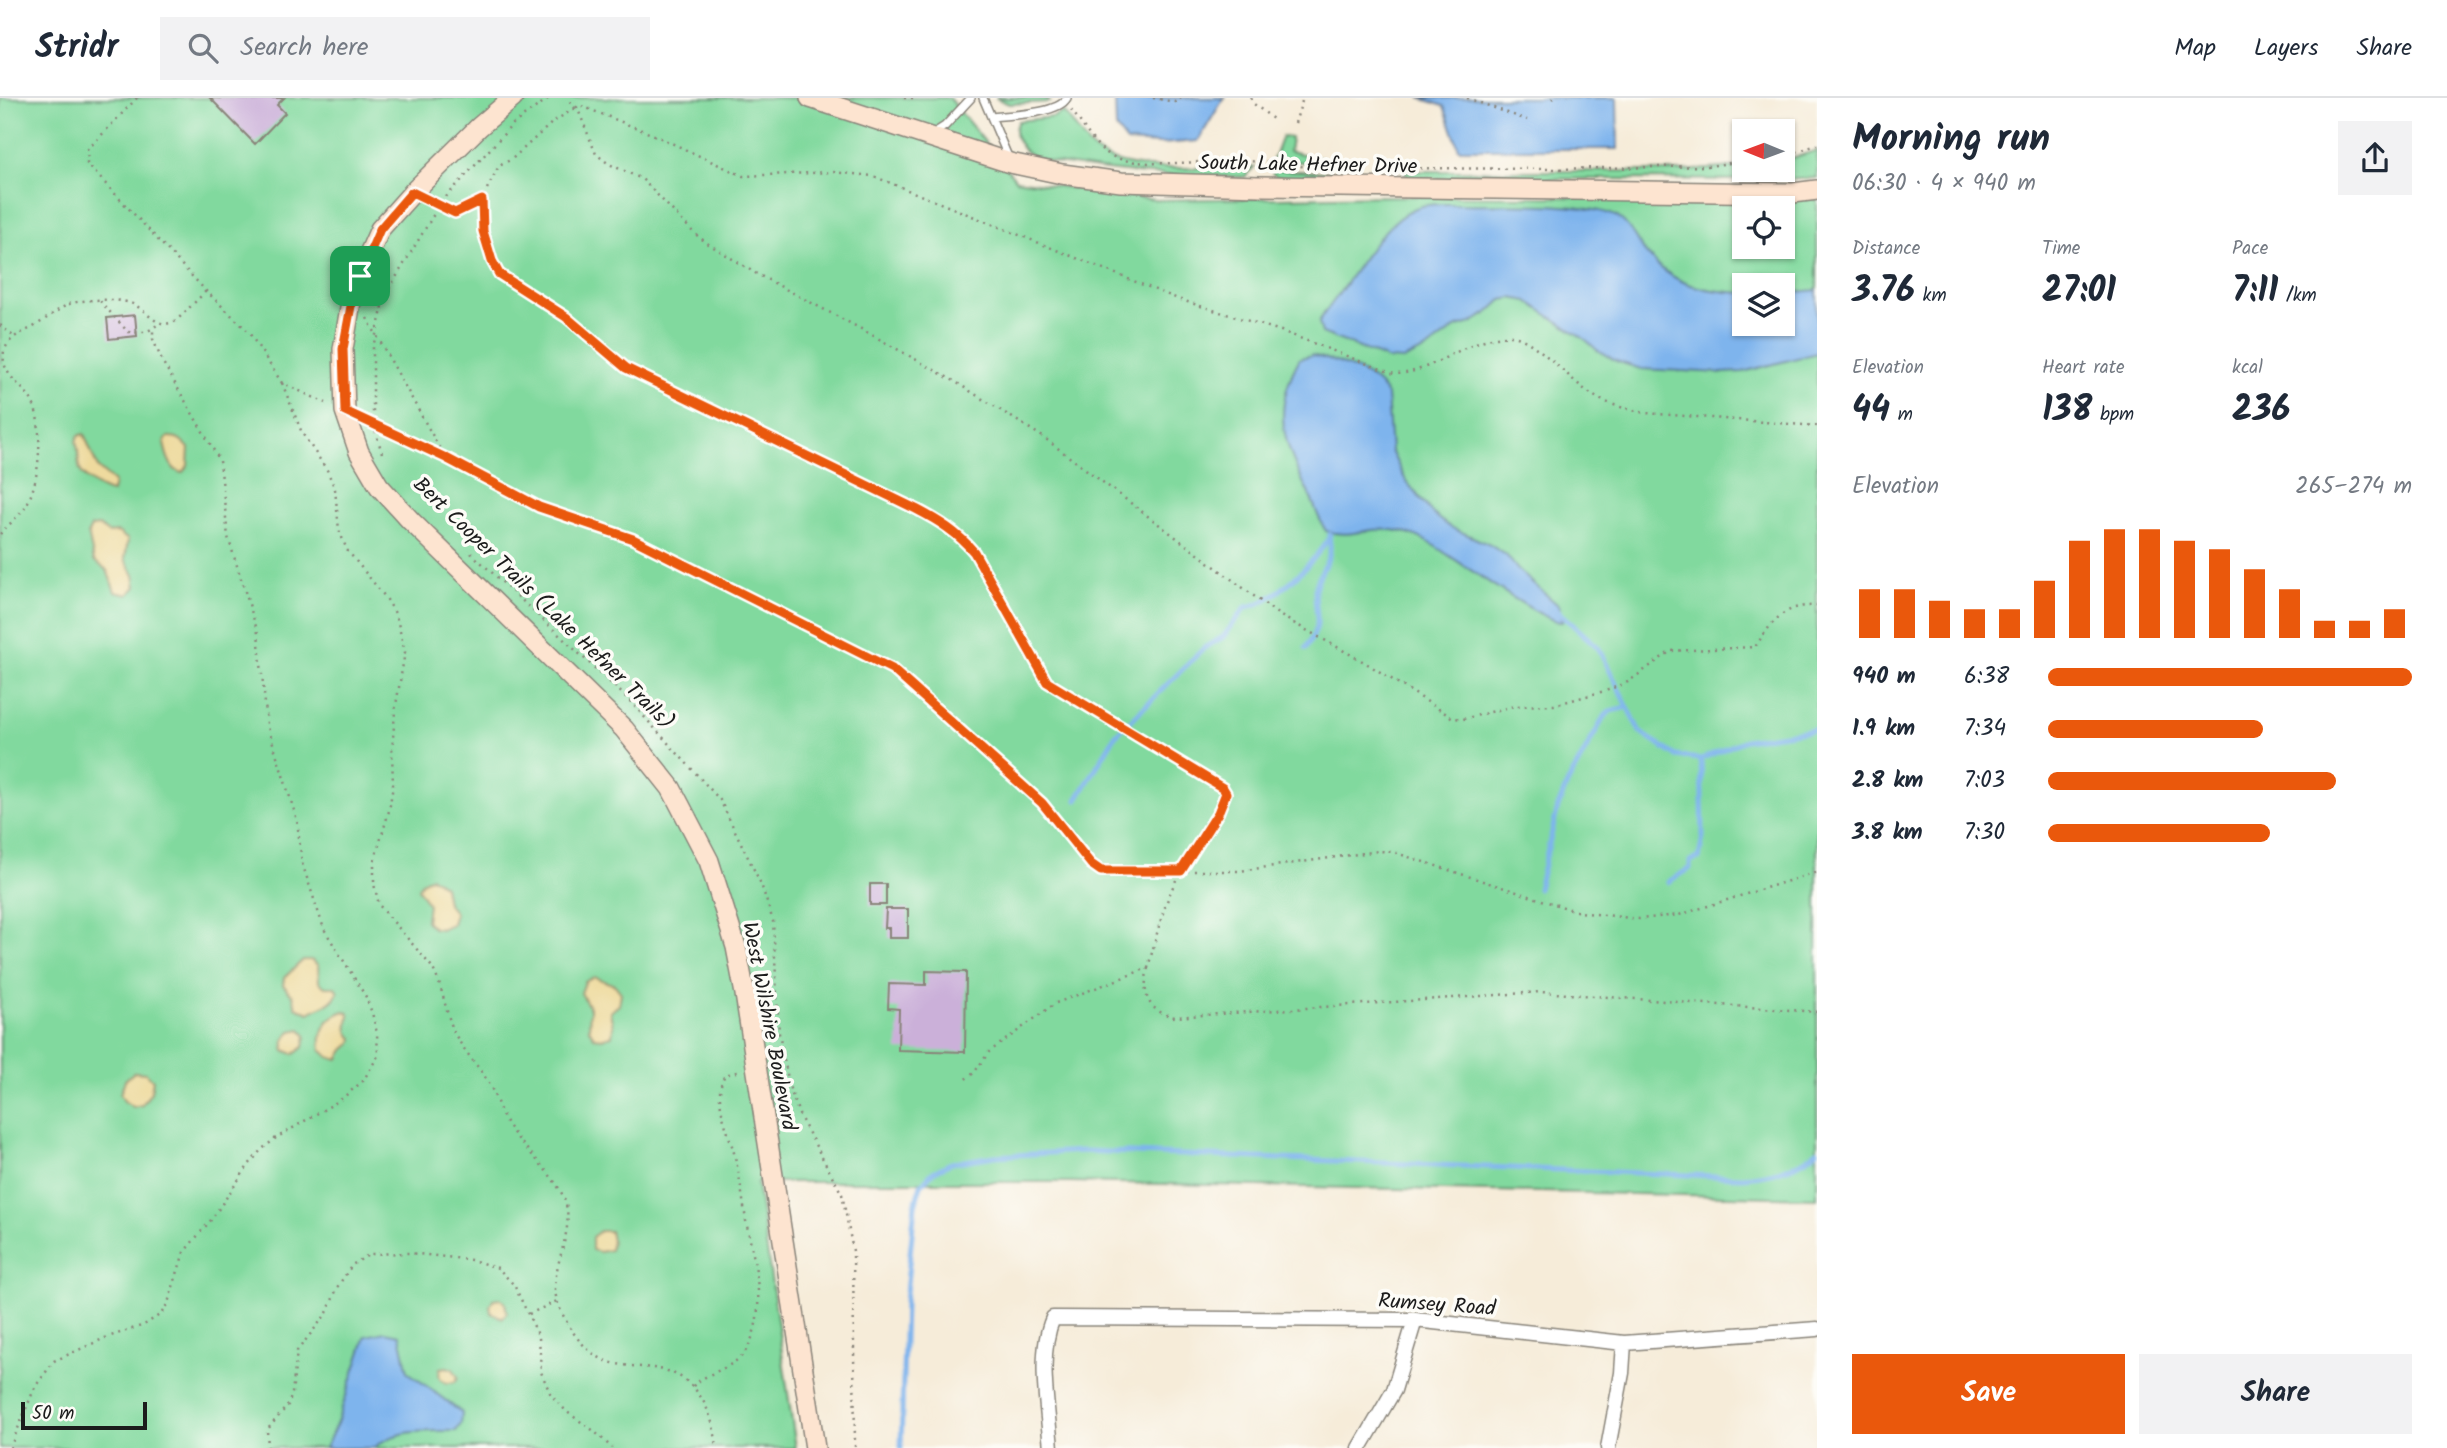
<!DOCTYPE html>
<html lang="en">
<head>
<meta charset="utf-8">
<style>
  :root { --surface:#fff; --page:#f2f2f3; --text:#1f2937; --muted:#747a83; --line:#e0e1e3; --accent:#ea580c }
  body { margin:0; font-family:Kalam,sans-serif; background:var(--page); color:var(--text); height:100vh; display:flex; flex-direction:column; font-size:26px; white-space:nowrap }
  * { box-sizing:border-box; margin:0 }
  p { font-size:23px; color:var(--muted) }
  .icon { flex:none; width:38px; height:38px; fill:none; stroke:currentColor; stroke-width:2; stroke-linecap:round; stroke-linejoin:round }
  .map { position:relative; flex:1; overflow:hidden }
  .side { display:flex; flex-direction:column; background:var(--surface); width:630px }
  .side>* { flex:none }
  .needle { width:46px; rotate:271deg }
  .fabs { position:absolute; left:1732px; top:21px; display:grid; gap:14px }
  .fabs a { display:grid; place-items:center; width:63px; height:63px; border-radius:0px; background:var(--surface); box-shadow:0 2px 5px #0004; font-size:35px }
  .scale { position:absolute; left:21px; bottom:18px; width:126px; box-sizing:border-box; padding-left:7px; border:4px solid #1c1c1c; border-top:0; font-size:19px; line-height:24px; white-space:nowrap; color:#1c1c1c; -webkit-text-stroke:5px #fdfcf7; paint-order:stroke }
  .pin { position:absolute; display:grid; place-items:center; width:60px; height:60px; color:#fff; margin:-30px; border-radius:14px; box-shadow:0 4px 10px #0006 }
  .round { display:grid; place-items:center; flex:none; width:74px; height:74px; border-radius:0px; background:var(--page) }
  .head { display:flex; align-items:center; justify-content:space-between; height:119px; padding:0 35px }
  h1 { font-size:38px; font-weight:600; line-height:52px }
  .stats { display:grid; grid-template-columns:repeat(3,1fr); gap:10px; height:119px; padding:7px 35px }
  .stats div { display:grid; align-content:center }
  .stats b { font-size:35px; font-weight:600 }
  .stats small { font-size:19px; font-weight:400 }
  .stats p { font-size:19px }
  .chart { height:196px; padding:14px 35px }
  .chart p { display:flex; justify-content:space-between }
  .chart svg { width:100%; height:126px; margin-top:7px; stroke:var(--accent); stroke-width:6 }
  .action { display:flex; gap:14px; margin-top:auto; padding:14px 35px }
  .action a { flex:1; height:80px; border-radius:0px; background:var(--accent); color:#fff; font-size:28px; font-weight:600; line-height:80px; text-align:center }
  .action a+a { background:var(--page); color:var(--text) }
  ul { padding:0 35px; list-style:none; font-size:23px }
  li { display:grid; grid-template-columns:112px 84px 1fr; align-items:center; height:52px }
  li i { height:18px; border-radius:9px; background:var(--accent) }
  header { display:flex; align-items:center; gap:42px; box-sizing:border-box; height:98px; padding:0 35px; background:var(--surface); border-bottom:2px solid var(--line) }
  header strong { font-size:33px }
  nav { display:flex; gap:38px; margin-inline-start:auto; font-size:24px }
  .search { width:490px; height:63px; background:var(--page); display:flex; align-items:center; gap:18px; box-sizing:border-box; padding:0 24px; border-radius:0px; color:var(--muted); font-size:26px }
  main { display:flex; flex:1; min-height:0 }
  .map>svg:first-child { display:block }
  .green { fill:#81d99e; stroke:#4e7a5d; stroke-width:2; fill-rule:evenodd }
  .sand { fill:#eeda9e; stroke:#857b5d; stroke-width:2 }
  .water { fill:#7eb4ed; stroke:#4d6884; stroke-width:2 }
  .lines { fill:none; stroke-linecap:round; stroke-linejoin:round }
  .stream { stroke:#7eb4ed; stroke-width:5 }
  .building { fill:#cbb0d9 }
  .lane-casing { stroke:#89847a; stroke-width:10 }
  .street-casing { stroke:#89847a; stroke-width:17 }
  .secondary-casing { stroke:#89847a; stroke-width:22 }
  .path { stroke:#89847a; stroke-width:2.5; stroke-dasharray:2 5; stroke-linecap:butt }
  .lane { stroke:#fff; stroke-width:7 }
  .street { stroke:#fff; stroke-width:14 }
  .secondary { stroke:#fde4d0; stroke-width:19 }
  .route-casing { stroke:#fff; stroke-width:14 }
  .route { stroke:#ea580c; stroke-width:9 }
  .labels { text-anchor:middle; stroke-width:7; stroke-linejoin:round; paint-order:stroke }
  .street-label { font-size:21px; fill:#1c1c1c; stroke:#fdfcf7 }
</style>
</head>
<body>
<header>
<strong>Stridr</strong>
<div class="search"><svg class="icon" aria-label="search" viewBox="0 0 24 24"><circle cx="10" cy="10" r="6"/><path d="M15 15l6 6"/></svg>Search here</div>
<nav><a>Map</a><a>Layers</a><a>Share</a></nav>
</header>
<main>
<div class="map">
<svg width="1817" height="1350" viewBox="0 0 1817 1350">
  <rect width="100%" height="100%" fill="#fdfcf7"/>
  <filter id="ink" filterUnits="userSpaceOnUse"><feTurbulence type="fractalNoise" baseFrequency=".0143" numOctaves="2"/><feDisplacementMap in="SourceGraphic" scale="14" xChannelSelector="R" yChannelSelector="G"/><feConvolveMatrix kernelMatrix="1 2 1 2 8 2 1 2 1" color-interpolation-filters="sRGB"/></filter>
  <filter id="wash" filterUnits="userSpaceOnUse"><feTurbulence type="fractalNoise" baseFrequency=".00686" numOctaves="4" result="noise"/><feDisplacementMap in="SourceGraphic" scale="28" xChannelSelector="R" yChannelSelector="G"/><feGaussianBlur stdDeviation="1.57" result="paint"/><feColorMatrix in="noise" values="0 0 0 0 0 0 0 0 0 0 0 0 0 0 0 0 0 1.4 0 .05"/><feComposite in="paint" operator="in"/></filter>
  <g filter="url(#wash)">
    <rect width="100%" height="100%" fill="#f6ecd9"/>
    <path class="green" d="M0 0H949L1016 82 1156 102 1390 98 1817 101V1100L1071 1084H757L796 1350H0ZM1745 110H1783V149H1745ZM1745 187H1783V226H1745Z
      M996 0H1046L1050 4 1009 6Z
      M1063 14C1075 25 1081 42 1094 52 1129 80 1210 67 1254 69L1245 79C1190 79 1133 77 1079 68 1065 66 1050 65 1037 60 1023 55 1009 37 1018 23L1053 19Z
      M1282 38 1291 40 1289 53 1357 68 1273 62Z
      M1817 52V80L1783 82 1409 80 1403 73H1683L1745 68V72H1783V63Z
      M1272 72 1377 76 1374 79H1277L1273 76Z"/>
    <path class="sand" d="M84 336 98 370 114 384 112 394C102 392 84 381 80 372 77 364 80 355 76 344L78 338Z
      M168 339C179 338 182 343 189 350L188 368 182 375C170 373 166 356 164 345Z
      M99 428 108 435 118 434 128 442 125 461 134 477 136 489 128 497 115 494 107 472 94 463 88 435 91 429Z
      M432 779 444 788 447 805 455 815 452 826 441 831 433 830 426 823 428 806 418 790 423 783Z
      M303 862H311L318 867 319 884 325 889H335L338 894C332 908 321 907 309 915L296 909 293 898 283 887 284 880Z
      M594 879 615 887 621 895 619 907 610 914 613 928 612 938 604 940 594 939 589 931 590 911 581 895 585 884Z
      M344 913 349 915C350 925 343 932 353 940L352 945 344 952 338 962 329 959 321 952C319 933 325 920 344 913Z
      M301 931 306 938 304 949 294 956 284 952V942L291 933Z
      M134 974 146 975 153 982 151 994 142 1007 133 1009 124 1003 120 996 125 982Z
      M600 1133H610L612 1143 610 1152 600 1154 592 1152V1139Z
      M500 1200 505 1205 507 1214 503 1220 491 1215 490 1208 493 1201Z
      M447 1269 453 1271 458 1279 455 1284C447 1286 443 1285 439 1278L440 1270Z"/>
    <path class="water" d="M1115 0H1224L1198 43 1160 46 1127 44 1116 30Z
      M1420 0H1617L1618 51H1459L1444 8Z
      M1460 106C1495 107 1593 103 1619 120 1631 128 1636 143 1645 154 1674 188 1702 193 1745 195V226H1783V195L1817 192V255L1743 274 1722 275 1641 271 1616 263 1597 252 1586 242 1527 203 1512 200 1502 202 1488 215 1471 225 1455 230 1427 251 1403 262 1387 261 1322 235 1319 224 1325 214C1351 184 1382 118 1422 108 1433 105 1448 106 1460 106Z
      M1312 257C1337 264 1374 273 1387 297L1391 353 1406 383 1432 415 1450 429 1488 446 1506 457 1518 472 1558 507 1562 524C1546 526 1451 458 1430 445 1413 435 1393 430 1373 432 1355 434 1344 439 1326 433 1318 421 1315 407 1308 394 1283 344 1271 312 1300 260Z
      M385 1234 400 1237 408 1274 462 1315 461 1326 456 1333C430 1333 394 1330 374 1350H325L337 1325 366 1238Z"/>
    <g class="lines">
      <path class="stream" d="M1556 512 1598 549 1640 634 1676 658 1701 661 1745 642 1817 631
        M1306 550C1324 524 1315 520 1315 493 1315 479 1329 466 1330 452 1331 445 1328 443 1330 436
        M1077 702 1115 638 1204 550 1223 539 1246 509C1274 505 1313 465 1328 441
        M1668 784 1690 770V763L1699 760 1703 738 1701 661
        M1538 791 1558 709 1568 684 1603 621 1610 613 1628 609
        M901 1350 905 1205 915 1107 921 1087 933 1074 951 1065 995 1058 1083 1053 1742 1079C1769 1077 1796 1071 1817 1053"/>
    </g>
    <g id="blocks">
      <path class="building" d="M210 0H284L277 7 285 15 255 46Z
        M135 217 137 238 109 241 107 220Z
        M870 786H886V807H870Z
        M886 811H908V840H889V830H885Z
        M926 873 966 874 965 954 898 952 899 911 888 910 889 886 926 887Z"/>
    </g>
  </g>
  <g filter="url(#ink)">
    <use href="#blocks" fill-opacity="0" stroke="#89847a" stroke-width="2"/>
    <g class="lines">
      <g class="lane-casing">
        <path id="lane" d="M983 0 1009 61
          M992 19C1011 17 1058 16 1067 0
          M934 35 945 28 971 0
          M414 94 455 115 482 101"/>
      </g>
      <g class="street-casing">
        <path id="street" d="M1051 1350C1048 1311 1037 1256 1053 1220L1415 1222 1624 1245 1817 1231
          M1360 1350 1394 1292 1415 1222
          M1608 1350 1622 1275 1624 1245"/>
      </g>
      <g class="secondary-casing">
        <path id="secondary" d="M513 0 479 29 413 94 380 131 353 192 343 251 345 313 359 354 379 388 411 423 624 631 671 690 709 763 736 849 745 896 815 1350
          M810 0 1010 65 1062 76 1121 84 1260 88 1793 95 1817 92"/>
      </g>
      <path class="path" d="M137 0 88 51 87 66 206 193 248 233 282 285 326 305
        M904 0H913
        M1153 0 1175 4 1181 0
        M1251 0 1254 6 1273 21
        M1467 0 1527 22
        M1553 1 1554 0
        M1071 12C1084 27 1092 47 1110 57 1136 71 1197 63 1227 63 1254 62 1281 66 1308 69
        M1295 25 1303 0
        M1783 58 1817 47
        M1399 70 1554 71 1708 68 1745 63
        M487 91 499 68 512 61 554 23 577 9 575 10 567 0
        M446 99 513 26 549 0
        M483 115V133L492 163 499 176 566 220 626 269 947 427 962 439 974 454 1047 584 1223 690 1225 695C1218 723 1196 747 1182 771 1164 802 1157 836 1148 870L1056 905 989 954 974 975 964 982
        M100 203 128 234C141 235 149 235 159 225
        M367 220 444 358
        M0 227 13 238
        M282 285 302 335 327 372 335 391 339 432 347 452 386 500 396 517 405 554 395 613 392 654 393 687 389 713 374 764V786L379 807 432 869C443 889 445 913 454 934 463 953 480 969 490 987 496 1000 500 1014 507 1026 523 1051 550 1071 563 1098 577 1130 554 1160 555 1192 556 1205 564 1220 571 1231 579 1244 592 1257 606 1263 623 1269 642 1268 659 1271 698 1278 713 1314 717 1350
        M367 323 446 360 539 409 633 441 892 571 1042 705 1091 766 1101 773H1239L1379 753 1393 754 1579 814 1639 821 1679 817 1817 774
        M1817 328 1645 315C1627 311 1609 307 1594 298 1572 285 1533 238 1511 238 1470 236 1434 276 1394 276L1281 233 1178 201 873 78 833 74 743 78 654 37 579 7 577 9 596 56 609 66 642 81 694 135 707 145 755 175 863 232 954 283 1043 339 1279 517 1366 565 1453 620 1463 621 1514 608 1554 607 1608 592 1628 584 1671 553 1755 549C1773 523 1783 506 1817 508
        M382 355 373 325V249L386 196 434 116
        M0 436C8 427 18 419 25 409 40 387 44 329 33 305 24 286 0 279 4 253 11 237 21 236 35 228 46 221 56 213 67 207 79 201 117 200 130 205 148 211 155 233 176 223L206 193
        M471 455 628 601 720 702 761 786 773 823 779 935 790 991 800 1019 842 1096 853 1153 855 1350
        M1148 870C1142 896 1146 913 1175 919L1540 894 1817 914
        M529 1216 557 1203
        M693 1288C709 1272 737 1271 748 1249 768 1209 754 1163 746 1123 743 1102 740 1080 735 1059 730 1035 711 1000 725 977L740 973
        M10 1350 35 1289 54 1263 105 1240 144 1227 161 1216 168 1205 184 1154 211 1122 248 1068 261 1052 276 1040 340 1002 363 983 378 958 377 935 372 915 366 899 324 831 302 765 297 722 267 626 258 535 228 439 220 363 162 263 153 241V231
        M268 1350 267 1332 288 1307 292 1295 297 1253 327 1215 338 1188 352 1167 370 1156 409 1155 472 1162 498 1170 514 1187 539 1239 541 1274 551 1297 567 1314 594 1333 612 1350"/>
      <use href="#lane" class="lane"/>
      <use href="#street" class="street"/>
      <use href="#secondary" class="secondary"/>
    </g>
  </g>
  <g class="lines" filter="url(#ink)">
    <g class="route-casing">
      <path id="route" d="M412 94 455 115 482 102 483 133 492 163 499 176 566 219 626 270 916 411C939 423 957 434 974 454L1047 584 1223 690 1226 695 1218 715 1181 773H1101L1091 766 1042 705 892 571 633 441 539 409 446 360 345 313 343 251 354 192 380 131Z"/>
    </g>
    <use href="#route" class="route"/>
  </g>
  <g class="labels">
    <g class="street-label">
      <text transform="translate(1308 66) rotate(1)" y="7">South Lake Hefner Drive</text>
      <text transform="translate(544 505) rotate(44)" y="7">Bert Cooper Trails (Lake Hefner Trails)</text>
      <text transform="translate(770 928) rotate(79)" y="7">West Wilshire Boulevard</text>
      <text transform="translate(1437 1206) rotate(4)" y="7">Rumsey Road</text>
    </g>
  </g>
</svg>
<div class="fabs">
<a><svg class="needle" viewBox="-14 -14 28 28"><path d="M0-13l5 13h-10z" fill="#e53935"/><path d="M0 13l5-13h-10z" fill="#747a83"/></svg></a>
<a><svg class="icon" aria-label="locate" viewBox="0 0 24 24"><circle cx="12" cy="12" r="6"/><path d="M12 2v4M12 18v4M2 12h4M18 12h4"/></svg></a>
<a><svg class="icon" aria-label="layers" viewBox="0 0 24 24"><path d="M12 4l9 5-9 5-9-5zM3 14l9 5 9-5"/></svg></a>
</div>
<div class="scale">50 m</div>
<div class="pin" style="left:360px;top:178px;background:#1e9e55"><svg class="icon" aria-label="arrive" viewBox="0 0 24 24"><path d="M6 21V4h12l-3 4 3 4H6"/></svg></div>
</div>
<section class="side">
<div class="head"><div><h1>Morning run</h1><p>06:30 · 4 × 940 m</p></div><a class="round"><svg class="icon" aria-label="share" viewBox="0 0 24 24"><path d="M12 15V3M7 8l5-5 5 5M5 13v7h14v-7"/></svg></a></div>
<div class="stats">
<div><p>Distance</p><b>3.76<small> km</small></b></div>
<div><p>Time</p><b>27:01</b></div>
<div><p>Pace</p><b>7:11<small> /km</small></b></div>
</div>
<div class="stats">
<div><p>Elevation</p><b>44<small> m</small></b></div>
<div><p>Heart rate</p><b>138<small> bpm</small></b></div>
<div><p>kcal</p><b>236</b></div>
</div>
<div class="chart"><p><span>Elevation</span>265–274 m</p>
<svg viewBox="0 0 160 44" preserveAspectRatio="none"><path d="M5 44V27M15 44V27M25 44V31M35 44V34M45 44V34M55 44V24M65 44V10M75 44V6M85 44V6M95 44V10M105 44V13M115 44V20M125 44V27M135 44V38M145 44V38M155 44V34"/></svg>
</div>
<ul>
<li><b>940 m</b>6:38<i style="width:100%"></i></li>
<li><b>1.9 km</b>7:34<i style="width:59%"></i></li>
<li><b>2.8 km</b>7:03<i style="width:79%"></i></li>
<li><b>3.8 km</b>7:30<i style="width:61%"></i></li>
</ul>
<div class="action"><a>Save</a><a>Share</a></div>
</section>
</main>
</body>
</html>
